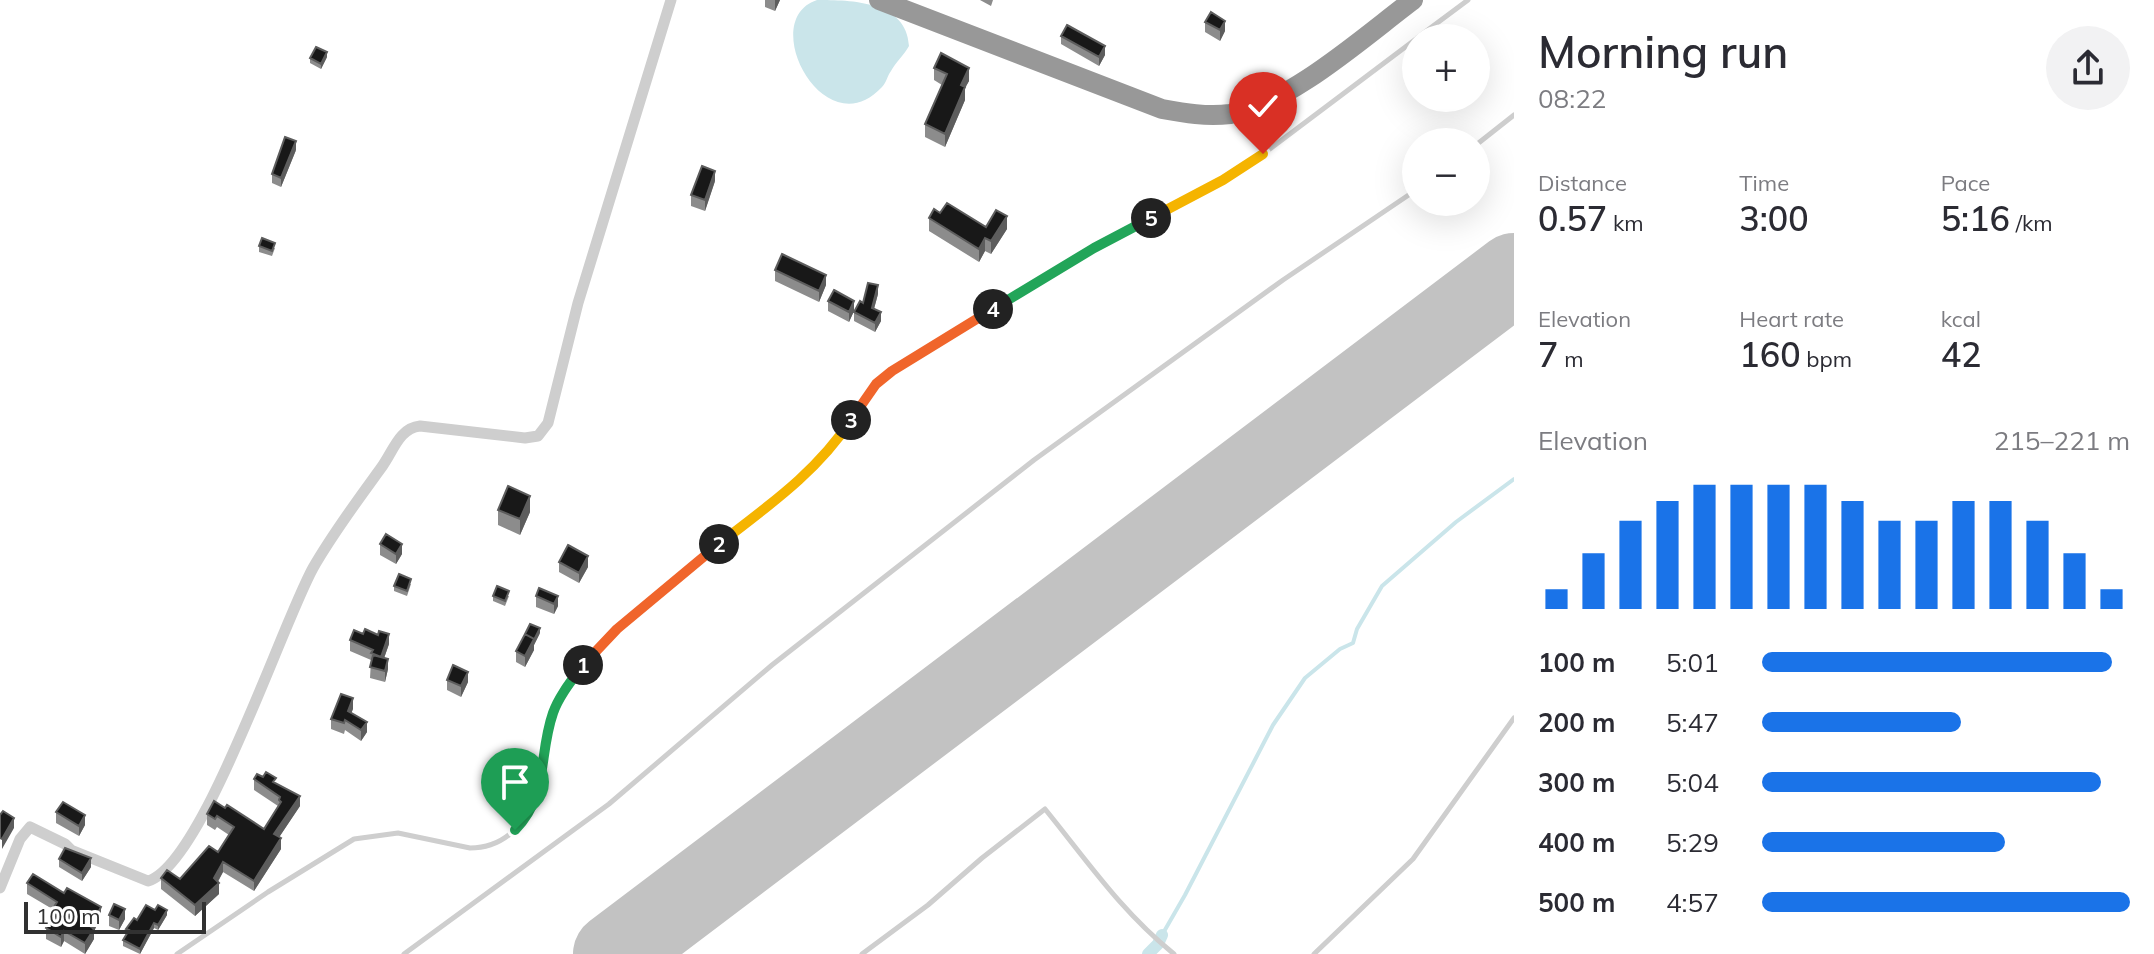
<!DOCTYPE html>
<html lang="en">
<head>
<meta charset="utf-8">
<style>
  :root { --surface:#fff; --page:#f2f2f3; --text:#2b2b33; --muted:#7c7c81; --accent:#1a73e8 }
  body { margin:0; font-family:Mulish,sans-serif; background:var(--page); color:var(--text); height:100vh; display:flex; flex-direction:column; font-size:30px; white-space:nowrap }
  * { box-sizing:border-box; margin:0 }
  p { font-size:26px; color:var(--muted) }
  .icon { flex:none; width:44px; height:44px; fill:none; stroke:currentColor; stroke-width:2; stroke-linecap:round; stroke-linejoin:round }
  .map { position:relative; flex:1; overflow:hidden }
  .drawer { display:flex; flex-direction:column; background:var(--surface); width:640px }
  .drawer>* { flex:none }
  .tools { position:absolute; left:1402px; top:24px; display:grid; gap:16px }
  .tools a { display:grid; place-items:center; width:88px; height:88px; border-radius:50%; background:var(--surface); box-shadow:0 8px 32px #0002; font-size:40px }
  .scale { position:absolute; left:24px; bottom:20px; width:182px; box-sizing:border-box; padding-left:8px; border:4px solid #313131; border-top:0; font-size:22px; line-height:28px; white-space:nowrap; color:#313131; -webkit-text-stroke:6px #fff; paint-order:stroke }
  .pin { position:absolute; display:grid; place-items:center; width:68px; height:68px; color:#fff; margin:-82px -34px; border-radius:50% 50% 50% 0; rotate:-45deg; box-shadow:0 0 8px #0007 }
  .pin .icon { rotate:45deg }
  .km { position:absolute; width:40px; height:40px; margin:-20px; border-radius:50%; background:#222; color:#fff; font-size:22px; line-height:40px; text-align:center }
  .round { display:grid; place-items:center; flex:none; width:84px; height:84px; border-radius:42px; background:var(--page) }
  .headline { display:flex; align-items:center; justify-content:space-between; height:136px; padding:0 24px }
  h1 { font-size:44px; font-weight:600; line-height:60px }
  .metrics { display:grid; grid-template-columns:repeat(3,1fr); gap:12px; height:136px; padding:8px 24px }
  .metrics div { display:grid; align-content:center }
  .metrics b { font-size:34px; font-weight:600 }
  .metrics small { font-size:22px; font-weight:400 }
  .metrics p { font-size:22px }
  .chart { height:224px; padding:16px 24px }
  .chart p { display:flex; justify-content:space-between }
  .chart svg { width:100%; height:144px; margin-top:8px; stroke:var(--accent); stroke-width:6 }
  ul { padding:0 24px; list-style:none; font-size:26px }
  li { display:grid; grid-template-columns:128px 96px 1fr; align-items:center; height:60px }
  li i { height:20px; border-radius:10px; background:var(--accent) }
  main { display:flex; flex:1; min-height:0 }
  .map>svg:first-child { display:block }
  .water { fill:#cae5ea }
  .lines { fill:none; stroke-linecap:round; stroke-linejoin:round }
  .stream { stroke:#cae5ea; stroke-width:4 }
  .canal { stroke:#cae5ea; stroke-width:12 }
  .runway { stroke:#c2c2c2; stroke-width:82 }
  .lane { stroke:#cecece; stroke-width:5 }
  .street { stroke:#cecece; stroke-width:11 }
  .highway { stroke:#989898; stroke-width:20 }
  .wall { fill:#8c8c8c }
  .shaded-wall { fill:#5d5d5d }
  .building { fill:#181818; stroke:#5d5d5d; stroke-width:2 }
  .split-1-casing { stroke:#fff; stroke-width:16 }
  .split-2-casing { stroke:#fff; stroke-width:16 }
  .split-3-casing { stroke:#fff; stroke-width:16 }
  .split-4-casing { stroke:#fff; stroke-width:16 }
  .split-5-casing { stroke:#fff; stroke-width:16 }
  .split-6-casing { stroke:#fff; stroke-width:16 }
  .split-1 { stroke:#22a559; stroke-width:10 }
  .split-2 { stroke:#f0652b; stroke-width:10 }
  .split-3 { stroke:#f5b400; stroke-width:10 }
  .split-4 { stroke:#f0652b; stroke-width:10 }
  .split-5 { stroke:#22a559; stroke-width:10 }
  .split-6 { stroke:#f5b400; stroke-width:10 }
</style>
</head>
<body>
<main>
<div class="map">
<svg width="1514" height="954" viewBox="0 0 1514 954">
  <rect width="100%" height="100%" fill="#fff"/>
  <path class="water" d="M817 0C851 0 907 1 909 46 904 55 896 62 891 71 887 76 887 82 882 87 825 149 756 20 817 0Z"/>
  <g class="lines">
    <path class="stream" d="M1162 935 1185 895 1273 725 1305 678 1340 649 1353 643 1357 629 1382 586 1456 522 1514 479"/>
    <path class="canal" d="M1148 954 1158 944 1162 935"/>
    <path class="runway" d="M614 954 1514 274"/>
    <path class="lane" d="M1417 38 1468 0
      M1476 145 1514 115
      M177 954 268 892 354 839 398 833 470 848C484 848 499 843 510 834 550 804 537 755 553 712 557 701 565 691 572 681 631 596 730 547 803 478 838 445 856 401 892 371L1094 248 1242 170 1416 39
      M404 954 609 804 772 665 1034 460 1283 280 1416 190
      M862 954 928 905 982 858 1045 809C1088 862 1121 911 1174 954
      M1314 954 1413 859 1514 718"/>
    <path class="street" d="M0 888 20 839 30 827 65 844 71 850 148 881C203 864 281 626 313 568 333 533 357 501 381 468 393 452 399 428 420 426L525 438 538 436 548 423 578 303 671 0"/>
    <path class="highway" d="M879 0 1162 109C1184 113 1207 117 1230 114 1288 105 1366 35 1413 0"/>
  </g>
  <path class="wall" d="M765 0H780L775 11 765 7Z
    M980 0H993L991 6Z
    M1205 22 1225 31 1220 41 1205 32Z
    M1061 36 1105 55 1099 66 1061 44Z
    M327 57 321 69 310 63V58Z
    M934 68 969 81 965 88V100L945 147 925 137V124L942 85 934 80Z
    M296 150 281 187 272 183V174Z
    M715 181 705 211 691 206V195Z
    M940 213 986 227 1007 229 991 254 985 251 979 262 929 231V218Z
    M259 246 275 248 272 256 259 252Z
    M775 270 826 285 819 302 775 281Z
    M878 294 874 309 881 321 875 332 854 321V312L863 303Z
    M828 301 854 311 849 322 828 311Z
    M498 510 530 512 520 535 498 525Z
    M380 544 402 554 396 564 380 555Z
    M559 562 588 567 579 583 559 572Z
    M411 584 407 596 394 591V586Z
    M493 596H509L505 606 493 601Z
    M536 596 558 606 554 614 536 607Z
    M540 633 534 645V650L525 667 516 662V651Z
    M350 640 389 644 384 658 388 669 385 682 370 678 371 660 350 651Z
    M447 680 468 682 461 697 447 690Z
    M353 709 351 713 367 732 361 741 345 730 344 734 331 729V719Z
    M254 779 276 783 300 806 279 837 281 849 254 891 223 872 218 882 219 894 195 916 161 889V878L180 879 218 852 229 835 217 827 215 830 207 825V814L225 808 264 829 278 806 254 790Z
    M56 812 85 825 79 836 56 823Z
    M59 859 91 867 82 881 59 867Z
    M27 883 101 917 94 931V939L85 954 64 941 61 947 46 939V928L54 910 27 894Z
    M155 910 167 915 158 930 154 928 140 954 123 946V940L127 934 126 929Z
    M109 915 125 919 119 930 109 926Z"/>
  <path class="shaded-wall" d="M775 0H780L775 11Z
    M1225 21V31L1220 41V30Z
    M1105 46V55L1099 66V57Z
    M327 52V57L321 69V64Z
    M969 68V81L965 88V100L945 147V134L961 85Z
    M296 141V150L281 187V178Z
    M715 171V181L705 211V200Z
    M1007 216V229L991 254V241Z
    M985 238V251L979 262V249Z
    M826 275V285L819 302V291Z
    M878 285V294L872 316V308Z
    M854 301V311L849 322V312Z
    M881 312V321L875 332V323Z
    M530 496V512L520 535V519Z
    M402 544V554L396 564V554Z
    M588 556V567L579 583V573Z
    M558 596V606L554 614V604Z
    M540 628V633L534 645V650L525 667V656Z
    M389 634V644L381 667V657Z
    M388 659V669L385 682V671Z
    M468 672V682L461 697V686Z
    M353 698V709L348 721V711Z
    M367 722V732L361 741V730Z
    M300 796V806L274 845V834Z
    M85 815V825L79 836V826Z
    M14 818V828L2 849V839Z
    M281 838V849L254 891V881Z
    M91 858V867L82 881V873Z
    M223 862V872L214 888 219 883V894L195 916V905Z
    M101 907V917L94 931V939L85 954V943L91 927Z
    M125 909V919L119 930V920Z
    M167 910V915L158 930V925Z
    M154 923V928L140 954V949Z
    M64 931V941L61 947V937Z"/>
  <path class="building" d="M1211 12 1225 21 1220 30 1205 22Z
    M1067 25 1105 46 1099 57 1061 36Z
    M316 47 327 52 321 64 310 58Z
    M941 53 969 68 961 85 965 87 945 134 925 124 947 74 934 68Z
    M285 137 296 141 281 178 272 174Z
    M702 166 715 171 705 200 691 195Z
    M947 203 986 227 996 210 1007 216 991 241 985 238 979 249 929 218 934 209 940 213Z
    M262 238 275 243 272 251 259 246Z
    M782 254 826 275 819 291 775 270Z
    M868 283 878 285 872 308 881 312 875 323 854 312 860 301 863 303Z
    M834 290 854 301 849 312 828 301Z
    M508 486 530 496 520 519 498 510Z
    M386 534 402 544 396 554 380 544Z
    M568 545 588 556 579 573 559 562Z
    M399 574 411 579 407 591 394 586Z
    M497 586 509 591 505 601 493 596Z
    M539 588 558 596 554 604 536 596Z
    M530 624 540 628 534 640V639L525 634Z
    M365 629 378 635 379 631 389 634 381 657 371 653 373 650 350 640 354 630 363 634Z
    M525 634 534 639 525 656 516 651Z
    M373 655 388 659 385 671 370 667Z
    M453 665 468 672 461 686 447 680Z
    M341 694 353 698 348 711 367 722 361 730 345 720 344 723 331 719Z
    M266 772 276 778 273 782 300 796 274 834 281 838 254 881 223 862 214 878 219 883 195 905 161 878 167 870 180 879 209 846 218 852 234 827 217 816 215 819 207 814 214 801 225 808 227 805 264 829 281 802 279 800 280 797 254 779 257 774 263 777Z
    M63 802 85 815 79 826 56 812Z
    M3 811 14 818 2 839 0 838V815Z
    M65 848 91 858 82 873 59 859Z
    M33 874 64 893 67 888 101 907 91 927 94 929 85 943 64 931 61 937 46 928 57 908 54 907 57 902 27 883Z
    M114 904 125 909 119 920 109 915Z
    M146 905 155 910 158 905 167 910 158 925 154 923 140 949 123 940 129 930 126 929 134 918 137 920Z"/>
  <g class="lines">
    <g class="split-1-casing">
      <path id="split-1" d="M515 830C549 795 538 756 553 713 559 696 572 680 583 665"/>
    </g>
    <g class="split-2-casing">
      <path id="split-2" d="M583 665 617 629 719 544"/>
    </g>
    <g class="split-3-casing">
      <path id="split-3" d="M719 544C768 506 817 472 851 420"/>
    </g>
    <g class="split-4-casing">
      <path id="split-4" d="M851 420 876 384 892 371 993 309"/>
    </g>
    <g class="split-5-casing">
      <path id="split-5" d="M993 309 1094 248 1151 218"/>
    </g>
    <g class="split-6-casing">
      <path id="split-6" d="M1151 218 1223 180 1263 154"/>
    </g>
    <use href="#split-1" class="split-1"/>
    <use href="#split-2" class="split-2"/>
    <use href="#split-3" class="split-3"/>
    <use href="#split-4" class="split-4"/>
    <use href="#split-5" class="split-5"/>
    <use href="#split-6" class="split-6"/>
  </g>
</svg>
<div class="tools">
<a>+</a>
<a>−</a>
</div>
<div class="scale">100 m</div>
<div class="pin" style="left:515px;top:830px;background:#1e9e55"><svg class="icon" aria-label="arrive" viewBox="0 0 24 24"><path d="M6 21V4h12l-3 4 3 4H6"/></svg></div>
<div class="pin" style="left:1263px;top:154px;background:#d93025"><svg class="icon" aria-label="check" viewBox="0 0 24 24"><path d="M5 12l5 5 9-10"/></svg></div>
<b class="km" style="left:583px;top:665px">1</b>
<b class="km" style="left:719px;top:544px">2</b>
<b class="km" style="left:851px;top:420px">3</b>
<b class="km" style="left:993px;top:309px">4</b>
<b class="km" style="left:1151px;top:218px">5</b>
</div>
<section class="drawer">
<div class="headline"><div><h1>Morning run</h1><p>08:22</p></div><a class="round"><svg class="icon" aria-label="share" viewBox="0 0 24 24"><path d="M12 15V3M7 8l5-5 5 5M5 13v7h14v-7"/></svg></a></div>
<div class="metrics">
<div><p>Distance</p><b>0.57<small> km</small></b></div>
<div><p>Time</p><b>3:00</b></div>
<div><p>Pace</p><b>5:16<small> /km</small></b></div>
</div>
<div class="metrics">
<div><p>Elevation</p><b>7<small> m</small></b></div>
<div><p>Heart rate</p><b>160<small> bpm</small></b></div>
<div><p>kcal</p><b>42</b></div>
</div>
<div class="chart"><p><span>Elevation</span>215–221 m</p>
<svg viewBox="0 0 160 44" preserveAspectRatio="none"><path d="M5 44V38M15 44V27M25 44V17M35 44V11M45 44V6M55 44V6M65 44V6M75 44V6M85 44V11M95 44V17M105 44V17M115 44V11M125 44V11M135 44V17M145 44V27M155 44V38"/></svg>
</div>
<ul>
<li><b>100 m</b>5:01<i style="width:95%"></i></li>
<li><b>200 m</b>5:47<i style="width:54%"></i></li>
<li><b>300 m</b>5:04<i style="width:92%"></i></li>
<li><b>400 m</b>5:29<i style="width:66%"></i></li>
<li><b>500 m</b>4:57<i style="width:100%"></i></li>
</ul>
</section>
</main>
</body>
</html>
